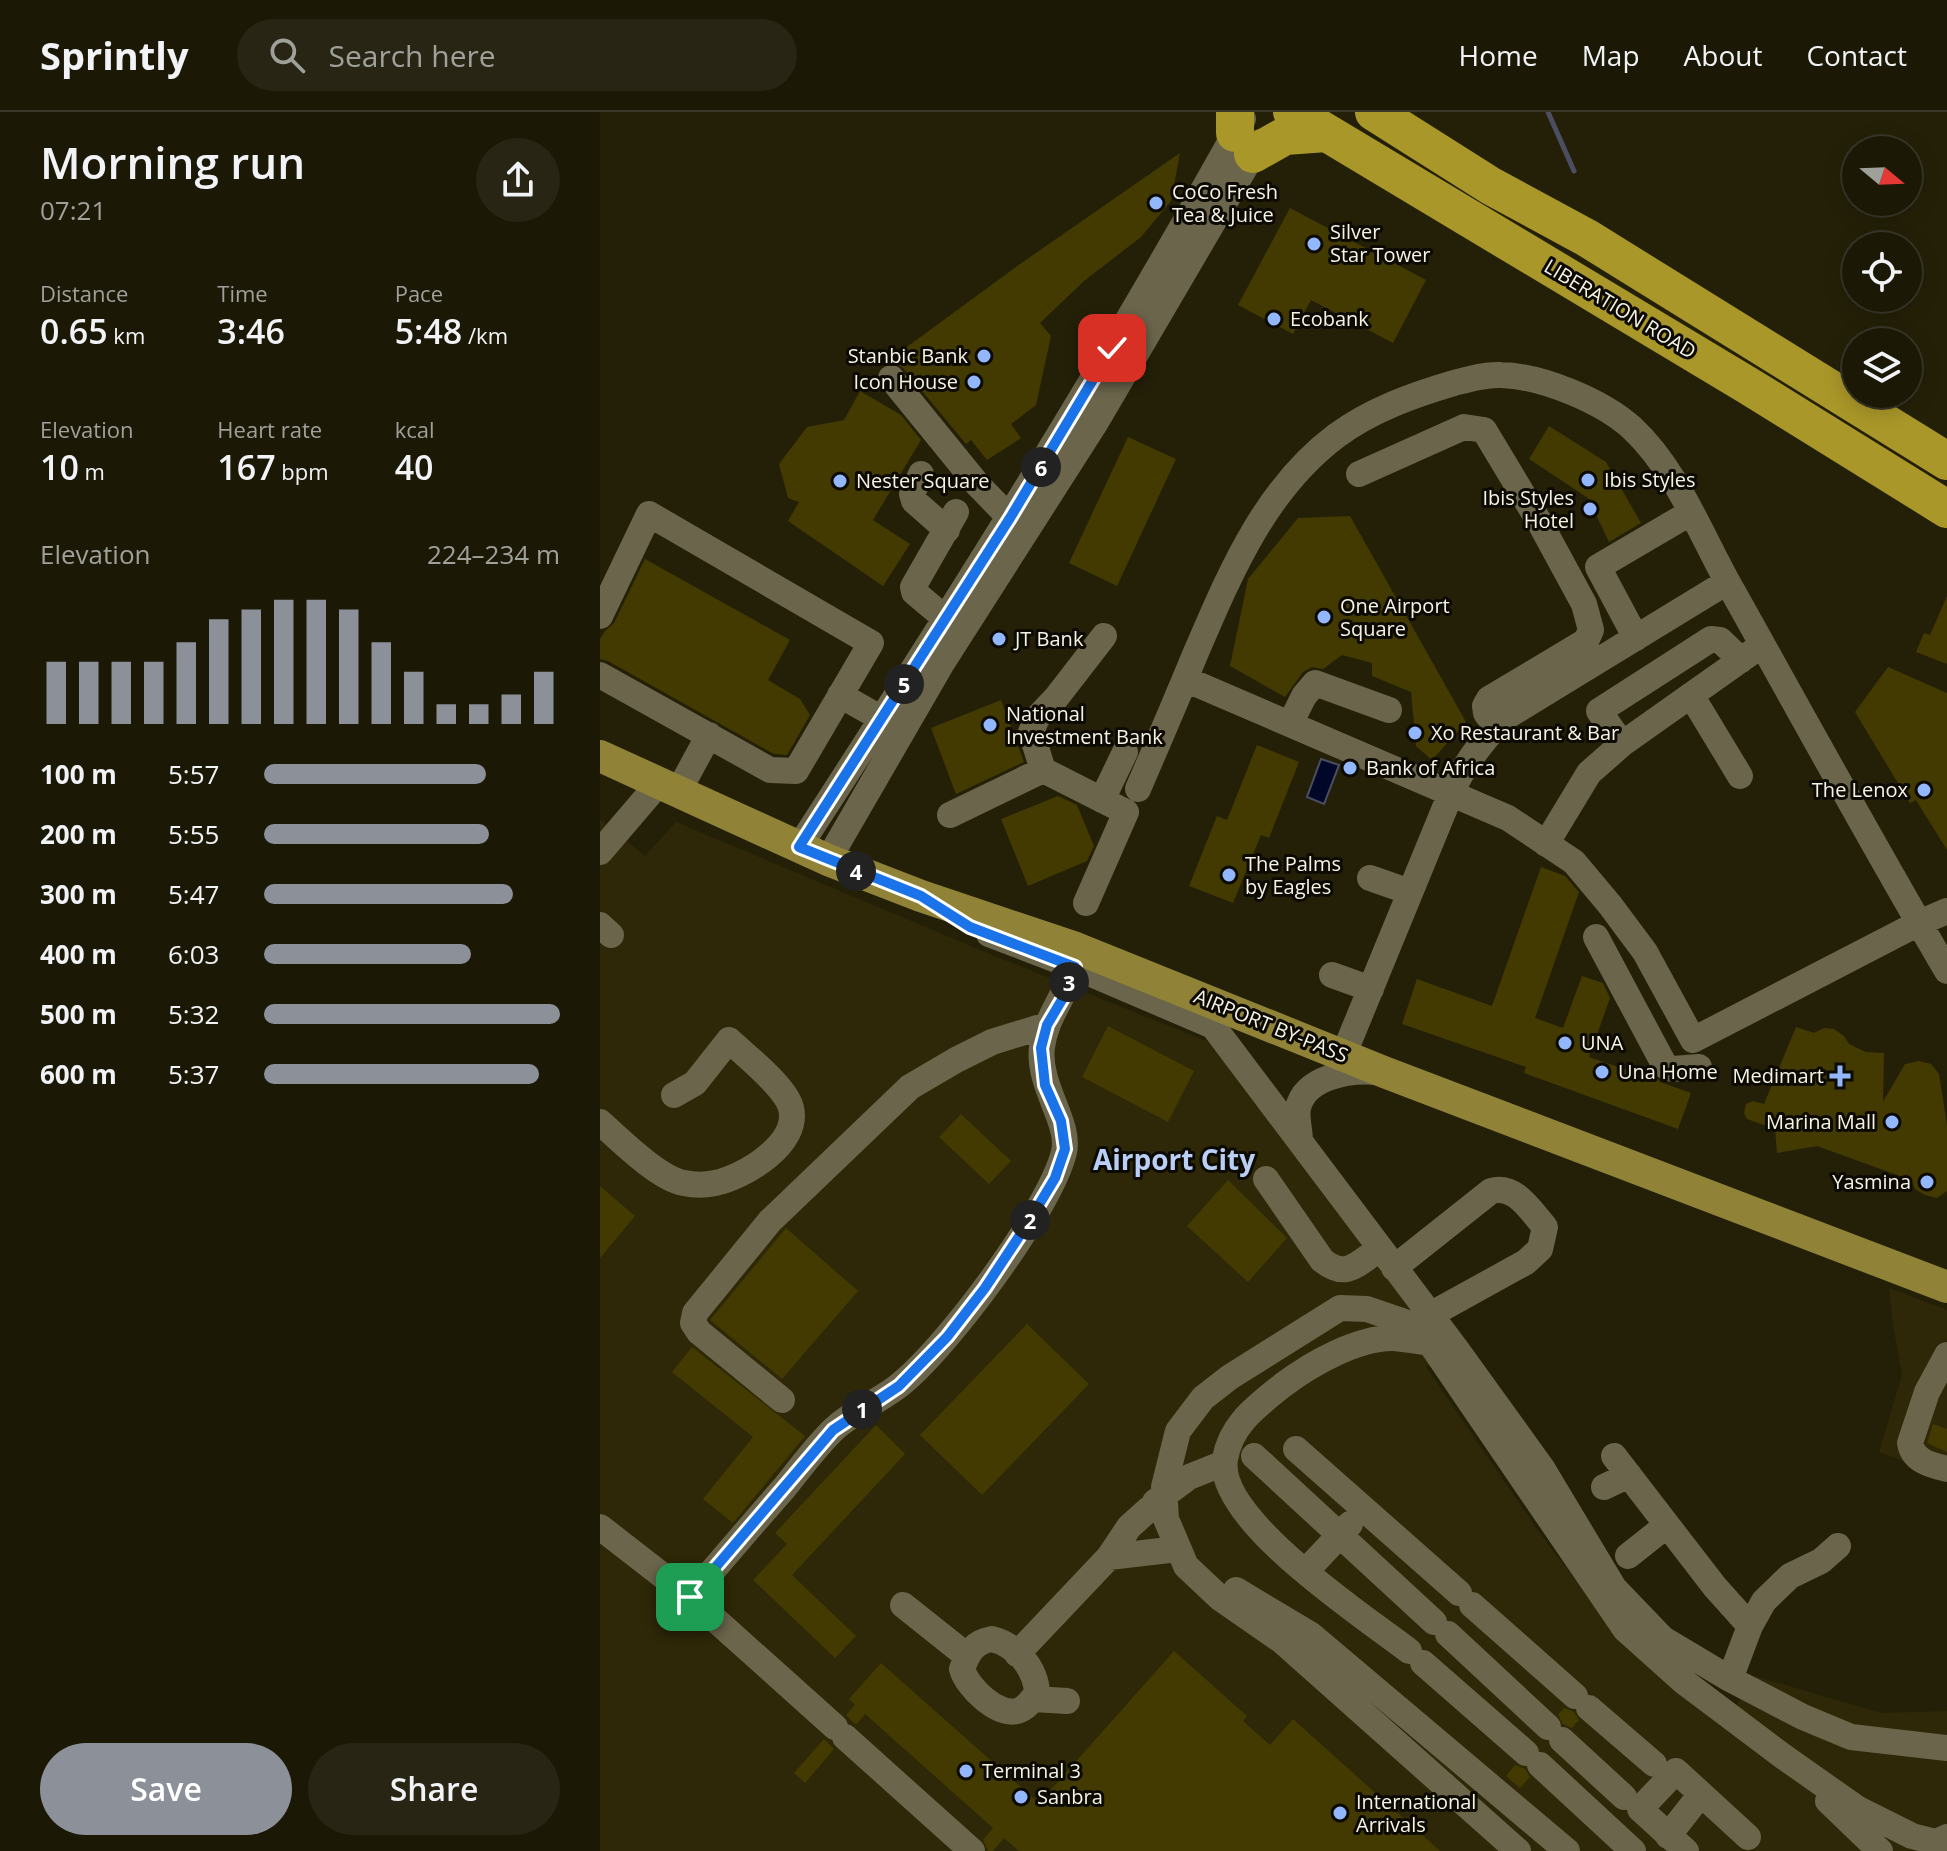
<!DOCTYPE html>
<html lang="en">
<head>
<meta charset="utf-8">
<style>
  :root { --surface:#1b1806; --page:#282514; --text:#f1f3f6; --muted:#a0a09b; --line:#393728; --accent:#8c9099 }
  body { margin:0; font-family:"Open Sans",sans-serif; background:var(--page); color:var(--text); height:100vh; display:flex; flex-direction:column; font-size:30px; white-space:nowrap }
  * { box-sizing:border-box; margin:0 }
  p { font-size:26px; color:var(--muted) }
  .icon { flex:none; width:44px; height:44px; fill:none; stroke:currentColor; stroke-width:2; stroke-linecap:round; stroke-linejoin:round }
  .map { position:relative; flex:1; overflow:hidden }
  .drawer { display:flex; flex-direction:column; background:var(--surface); width:600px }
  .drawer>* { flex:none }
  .needle { width:52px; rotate:109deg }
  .controls { position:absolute; left:1242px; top:24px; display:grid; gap:16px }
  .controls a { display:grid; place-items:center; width:80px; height:80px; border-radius:50%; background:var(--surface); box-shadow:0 4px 20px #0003,0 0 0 2px var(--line); font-size:40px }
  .pin { position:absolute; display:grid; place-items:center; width:68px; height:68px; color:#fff; margin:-34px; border-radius:16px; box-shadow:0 4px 12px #0006 }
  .km { position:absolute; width:40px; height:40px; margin:-20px; border-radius:50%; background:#222; color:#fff; font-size:22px; line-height:40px; text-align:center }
  .round { display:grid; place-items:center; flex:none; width:84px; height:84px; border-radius:42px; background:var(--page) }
  .overview { display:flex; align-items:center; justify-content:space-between; height:136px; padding:0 40px }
  h1 { font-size:44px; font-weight:600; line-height:60px }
  .stats { display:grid; grid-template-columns:repeat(3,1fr); gap:12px; height:136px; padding:8px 40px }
  .stats div { display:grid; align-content:center }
  .stats b { font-size:34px; font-weight:600 }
  .stats small { font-size:22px; font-weight:400 }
  .stats p { font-size:22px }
  .chart { height:224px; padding:16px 40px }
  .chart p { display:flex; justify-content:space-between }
  .chart svg { width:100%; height:144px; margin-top:8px; stroke:var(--accent); stroke-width:6 }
  .button { display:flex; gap:16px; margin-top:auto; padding:16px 40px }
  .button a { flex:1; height:92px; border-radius:48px; background:var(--accent); color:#fff; font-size:32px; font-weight:600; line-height:92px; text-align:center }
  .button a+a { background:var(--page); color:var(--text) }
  ul { padding:0 40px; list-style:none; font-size:26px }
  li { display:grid; grid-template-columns:128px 96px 1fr; align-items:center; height:60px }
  li i { height:20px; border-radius:10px; background:var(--accent) }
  header { display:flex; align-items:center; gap:48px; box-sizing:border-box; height:112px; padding:0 40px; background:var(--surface); border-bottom:2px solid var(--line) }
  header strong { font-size:38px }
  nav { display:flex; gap:44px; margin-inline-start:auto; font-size:28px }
  .search { width:560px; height:72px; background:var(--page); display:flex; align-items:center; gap:20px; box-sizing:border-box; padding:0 28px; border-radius:44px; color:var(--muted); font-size:30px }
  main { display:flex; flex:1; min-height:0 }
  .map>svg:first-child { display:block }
  .built { fill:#2e2808 }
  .water { fill:#000728; stroke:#4a4e60; stroke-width:2 }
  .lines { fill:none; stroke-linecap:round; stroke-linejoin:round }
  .stream { stroke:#4a4e60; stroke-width:5 }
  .building { fill:#433a02 }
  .minor { stroke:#6a654b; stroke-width:26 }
  .major { stroke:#908337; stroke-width:32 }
  .highway { stroke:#aa9729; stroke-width:38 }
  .route-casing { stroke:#fff; stroke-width:16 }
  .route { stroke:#1a73e8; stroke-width:10 }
  .poi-dot { fill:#92b7fd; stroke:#0c0a03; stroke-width:3 }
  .labels { text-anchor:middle; stroke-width:6; stroke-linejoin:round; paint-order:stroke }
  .poi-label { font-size:20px; fill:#f5f3e4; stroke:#0c0a03; text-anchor:start }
  .street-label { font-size:20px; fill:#f5f3e4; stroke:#0c0a03 }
  .district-label { font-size:28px; font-weight:bold; fill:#bacff6; stroke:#0c0a03 }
</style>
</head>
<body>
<header>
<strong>Sprintly</strong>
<div class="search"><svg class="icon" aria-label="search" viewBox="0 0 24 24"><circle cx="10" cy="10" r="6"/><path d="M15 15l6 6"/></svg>Search here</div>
<nav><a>Home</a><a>Map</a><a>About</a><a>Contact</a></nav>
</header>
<main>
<section class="drawer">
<div class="overview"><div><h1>Morning run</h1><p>07:21</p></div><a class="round"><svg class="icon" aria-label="share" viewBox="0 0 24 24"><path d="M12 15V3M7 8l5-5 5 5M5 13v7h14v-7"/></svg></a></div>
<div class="stats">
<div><p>Distance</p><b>0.65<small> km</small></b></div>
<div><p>Time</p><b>3:46</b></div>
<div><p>Pace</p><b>5:48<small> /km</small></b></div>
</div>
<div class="stats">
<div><p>Elevation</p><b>10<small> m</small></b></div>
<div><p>Heart rate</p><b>167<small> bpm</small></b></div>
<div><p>kcal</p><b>40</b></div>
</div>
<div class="chart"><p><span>Elevation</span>224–234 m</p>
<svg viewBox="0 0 160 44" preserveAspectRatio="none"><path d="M5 44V25M15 44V25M25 44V25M35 44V25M45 44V19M55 44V12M65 44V9M75 44V6M85 44V6M95 44V9M105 44V19M115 44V28M125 44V38M135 44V38M145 44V35M155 44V28"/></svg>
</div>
<ul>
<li><b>100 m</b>5:57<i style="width:75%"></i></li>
<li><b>200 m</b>5:55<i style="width:76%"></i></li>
<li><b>300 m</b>5:47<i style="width:84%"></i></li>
<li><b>400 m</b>6:03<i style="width:70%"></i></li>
<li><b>500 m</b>5:32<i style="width:100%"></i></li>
<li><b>600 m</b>5:37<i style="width:93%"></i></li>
</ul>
<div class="button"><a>Save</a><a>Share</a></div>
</section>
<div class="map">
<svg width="1347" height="1739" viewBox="0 0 1347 1739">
  <rect width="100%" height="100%" fill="#242008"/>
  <path class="built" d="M0 707 45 744 76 710 397 845 609 930 848 1240 826 1255 939 1420 1003 1504 1122 1616 1155 1564 1281 1601 1347 1599V1739H0Z
    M1289 1176 1347 1198V1365L1279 1340 1302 1263 1293 1213Z"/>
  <path class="water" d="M721 647 739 653 724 692 707 685Z"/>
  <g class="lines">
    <path class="stream" d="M948 0 974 59"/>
  </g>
  <path class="building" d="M580 41 571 89 541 125 484 169 440 211 451 224 436 293 411 312 421 326 387 348 371 328 366 332 303 256 289 248 420 152Z
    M690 96 826 168 793 231 711 188 693 222 638 193Z
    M260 279 301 303 321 328 273 408 310 432 283 474 188 409 199 390 188 386 179 352 207 315 244 308Z
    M949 314 1006 350 1041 411 1009 430 988 386 929 347Z
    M528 325 576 347 517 474 469 451Z
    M750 404 866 610 832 648 816 634 811 580 772 564V551L742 543 723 557 712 555 703 560 685 585 630 554 648 467 698 406Z
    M45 447 190 528 168 568 200 587 210 603 187 643 174 642 8 549 0 547V527L5 519 14 511Z
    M1347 484V552L1316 540 1324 521 1330 523Z
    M1288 555 1347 581V738L1316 688 1310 691 1255 600Z
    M401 588 424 650 356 682 331 616Z
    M657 633 699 650 669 726 661 723 633 791 589 774 617 704 627 708Z
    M458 684 477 693 494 734 487 749 428 774 401 707Z
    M941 755 965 764 979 780 935 906 963 916 982 864 1003 871 1010 886 989 945 1044 964 1048 955 1060 970 1091 981 1078 1017 924 961 926 955 802 912 817 867 892 894Z
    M508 914 594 959 568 1010 482 965Z
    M1196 915 1214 921 1224 916 1234 917 1244 924 1249 932 1266 940 1284 941 1283 990 1305 952 1319 949 1331 952 1339 962 1347 1013V1079L1337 1086 1325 1083 1315 1077 1311 1068 1217 1034 1177 1041 1175 1017 1147 1007 1144 1001 1146 992 1153 989 1164 992Z
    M361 1002 411 1049 389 1072 339 1025Z
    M628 1068 687 1126 648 1170 587 1114Z
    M0 1074 35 1104 0 1146Z
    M186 1116 258 1179 182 1267 110 1208Z
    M427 1212 489 1272 382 1383 320 1323Z
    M92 1235 205 1324 133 1411 103 1387 153 1325 72 1260Z
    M1333 1312 1347 1317V1340L1327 1331Z
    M276 1313 305 1342 192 1463 256 1524 235 1546 153 1468 187 1432 175 1421Z
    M574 1539 647 1604 643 1609 670 1633 693 1607 840 1739H419L404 1726 393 1739H388L383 1728 393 1716 265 1602 256 1613 246 1603 255 1593 249 1587 281 1551 439 1691Z
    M964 1596 974 1600 979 1608 972 1616 963 1612 958 1603Z
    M224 1627 234 1637 205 1671 194 1661Z
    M915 1653 925 1657 930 1665 920 1676 906 1664Z"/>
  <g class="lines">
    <path class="minor" d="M291 266 378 373 410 406
      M321 362 312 382 314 389 347 418
      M759 362 864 315 884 318 940 411 984 492 991 518 986 529 889 587 885 594 886 601 896 614
      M0 504 49 402 271 531 196 659 170 658 0 563
      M346 507 314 480 313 475 356 400
      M1036 526 998 455 1090 401
      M585 567 908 706 974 750 1010 793 1045 840 1093 928 1319 811 1347 799
      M240 583 282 607
      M1091 583 1140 664
      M690 612 704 584 715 571 789 598
      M1022 632 999 599 1111 527 1120 528 1141 548
      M443 658 526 700 486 791
      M538 677C557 633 576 589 594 545 629 464 663 379 736 324 771 298 813 283 854 271 869 267 886 262 901 263 942 264 1002 289 1032 316 1078 359 1101 424 1132 478 1203 605 1273 733 1347 859
      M78 680 109 623
      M502 688 525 640
      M350 703 443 658 431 620 437 606 456 586 504 524
      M946 732 989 661 1022 632 1162 533
      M199 735C354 496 505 256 643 7
      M0 740 59 671
      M228 748 342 551 496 310 660 30
      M770 766 810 780
      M0 813 11 823
      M389 822 475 855 613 914 857 1238 942 1356 1014 1476 1063 1527 1130 1567 1203 1605 1251 1625 1347 1636
      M996 825 1065 954 1073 957 1099 955
      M732 863 771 877
      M743 944 851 681C865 651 882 628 906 605L1127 470
      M0 1010C19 1027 59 1067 84 1071 93 1073 106 1073 115 1071 144 1065 200 1032 191 996 186 975 145 943 129 928L95 971 74 983
      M700 1029C700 1019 696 1005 698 996 705 965 749 958 775 960
      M666 1067 722 1148C746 1168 757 1152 779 1137
      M794 1156 891 1079C915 1072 930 1098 945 1115L940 1137 926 1150 830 1203
      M1347 1243 1327 1280 1310 1331C1313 1349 1331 1353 1347 1357
      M182 1288 99 1220 93 1211 95 1201 170 1109 310 975 356 948 392 930 447 913
      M696 1337 859 1481
      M654 1344 834 1510
      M1014 1344 1115 1475 1150 1514
      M1004 1375 1029 1363
      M555 1390 589 1365 624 1351
      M0 1415 90 1485 235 1615
      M1028 1444 1067 1413
      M509 1445 569 1438
      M706 1459 750 1412
      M636 1478 711 1523 967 1739
      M90 1485C122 1448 153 1411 185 1375 200 1356 215 1336 232 1319 250 1301 276 1291 297 1275 344 1240 451 1096 464 1040 471 1011 437 973 442 935 446 900 473 878 476 839
      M303 1493 367 1544
      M872 1493 975 1584
      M848 1522 948 1615
      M392 1527C416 1533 436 1556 437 1581 432 1588 426 1597 417 1599 397 1604 367 1575 362 1557 368 1540 374 1530 392 1527Z
      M809 1539C765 1505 615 1407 625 1347 631 1312 657 1294 683 1273 711 1252 758 1225 794 1226 806 1227 818 1229 830 1231
      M417 1542 509 1445 529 1415 549 1397
      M823 1551 926 1641
      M1130 1567 1150 1514 1164 1489 1190 1464 1221 1449 1238 1434
      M433 1587 467 1589
      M989 1596 1054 1652
      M245 1625 372 1739
      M962 1628 1024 1685
      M940 1653 1033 1739
      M1228 1689 1280 1739
      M1068 1724 1101 1682
      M918 1739 682 1529 620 1486 586 1454 566 1407 564 1375 578 1319 603 1286 630 1265 740 1196 767 1197 805 1210 830 1231 1025 1517 1083 1569 1184 1645 1258 1697 1312 1724 1336 1730 1347 1725
      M1086 1739 1040 1697 1076 1659 1148 1725"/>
    <path class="major" d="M0 644 228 748 321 784 476 836 784 960 1347 1175"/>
    <path class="highway" d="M635 0V21
      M692 0 1147 273 1347 397
      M774 0 891 74 987 126 1347 349
      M653 42 685 24 726 21"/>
  </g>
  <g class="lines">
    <g class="route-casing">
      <path id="route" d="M90 1485 233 1318 299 1274 347 1225 385 1176 428 1111 455 1066 465 1037 461 1009 445 973 441 936 447 913 463 886 475 855 370 815 321 784 199 735 410 406 512 236"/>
    </g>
    <use href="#route" class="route"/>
  </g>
  <g class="poi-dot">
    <circle cx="556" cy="91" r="8"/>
    <circle cx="714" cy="132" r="8"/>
    <circle cx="674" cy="207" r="8"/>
    <circle cx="384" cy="244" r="8"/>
    <circle cx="374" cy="270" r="8"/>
    <circle cx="988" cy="368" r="8"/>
    <circle cx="240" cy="369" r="8"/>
    <circle cx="990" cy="397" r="8"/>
    <circle cx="724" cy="505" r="8"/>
    <circle cx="399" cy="527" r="8"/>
    <circle cx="390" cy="613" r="8"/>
    <circle cx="815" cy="621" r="8"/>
    <circle cx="750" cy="656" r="8"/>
    <circle cx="1324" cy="678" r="8"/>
    <circle cx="629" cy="763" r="8"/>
    <circle cx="965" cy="931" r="8"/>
    <circle cx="1002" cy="960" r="8"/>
    <path d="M1236 952h8v8h8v8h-8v8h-8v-8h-8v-8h8z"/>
    <circle cx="1292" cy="1010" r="8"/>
    <circle cx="1327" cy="1070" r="8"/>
    <circle cx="366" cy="1659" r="8"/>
    <circle cx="421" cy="1685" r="8"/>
    <circle cx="740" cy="1701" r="8"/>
  </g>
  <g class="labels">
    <g class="poi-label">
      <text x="572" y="87">CoCo Fresh<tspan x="572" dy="23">Tea &amp; Juice</tspan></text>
      <text x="730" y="127">Silver<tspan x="730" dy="23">Star Tower</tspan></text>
      <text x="690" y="214">Ecobank</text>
      <text x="368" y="251" text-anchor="end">Stanbic Bank</text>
      <text x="358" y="277" text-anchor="end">Icon House</text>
      <text x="1004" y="375">Ibis Styles</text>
      <text x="256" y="376">Nester Square</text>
      <text x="974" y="393" text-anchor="end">Ibis Styles<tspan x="974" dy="23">Hotel</tspan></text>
      <text x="740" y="501">One Airport<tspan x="740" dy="23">Square</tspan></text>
      <text x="415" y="534">JT Bank</text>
      <text x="406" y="609">National<tspan x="406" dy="23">Investment Bank</tspan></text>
      <text x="831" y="628">Xo Restaurant &amp; Bar</text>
      <text x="766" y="663">Bank of Africa</text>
      <text x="1308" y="685" text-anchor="end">The Lenox</text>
      <text x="645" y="759">The Palms<tspan x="645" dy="23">by Eagles</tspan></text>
      <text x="981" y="938">UNA</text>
      <text x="1018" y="967">Una Home</text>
      <text x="1224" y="971" text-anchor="end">Medimart</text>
      <text x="1276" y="1017" text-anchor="end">Marina Mall</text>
      <text x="1311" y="1077" text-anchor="end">Yasmina</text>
      <text x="382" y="1666">Terminal 3</text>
      <text x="437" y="1692">Sanbra</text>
      <text x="756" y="1697">International<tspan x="756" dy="23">Arrivals</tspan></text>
    </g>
    <g class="street-label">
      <text transform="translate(1020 197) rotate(31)" y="7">LIBERATION ROAD</text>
      <text transform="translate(671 914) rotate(22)" y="7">AIRPORT BY-PASS</text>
    </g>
    <g class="district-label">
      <text x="574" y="1058">Airport City</text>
    </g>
  </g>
</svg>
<div class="controls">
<a><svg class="needle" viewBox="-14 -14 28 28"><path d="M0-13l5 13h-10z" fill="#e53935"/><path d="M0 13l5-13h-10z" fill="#a0a09b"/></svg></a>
<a><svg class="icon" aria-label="locate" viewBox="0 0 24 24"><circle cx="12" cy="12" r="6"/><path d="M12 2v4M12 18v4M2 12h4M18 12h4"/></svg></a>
<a><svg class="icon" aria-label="layers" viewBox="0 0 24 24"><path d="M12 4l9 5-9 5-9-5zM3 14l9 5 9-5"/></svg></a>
</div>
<div class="pin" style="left:90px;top:1485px;background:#1e9e55"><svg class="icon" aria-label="arrive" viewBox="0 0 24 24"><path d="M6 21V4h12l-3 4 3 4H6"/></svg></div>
<div class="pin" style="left:512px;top:236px;background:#d93025"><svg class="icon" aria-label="check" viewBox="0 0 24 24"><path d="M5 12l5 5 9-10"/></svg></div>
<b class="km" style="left:262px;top:1297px">1</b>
<b class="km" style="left:430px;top:1108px">2</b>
<b class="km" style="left:469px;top:870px">3</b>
<b class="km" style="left:256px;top:759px">4</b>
<b class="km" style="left:304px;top:572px">5</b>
<b class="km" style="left:441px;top:355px">6</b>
</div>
</main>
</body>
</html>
